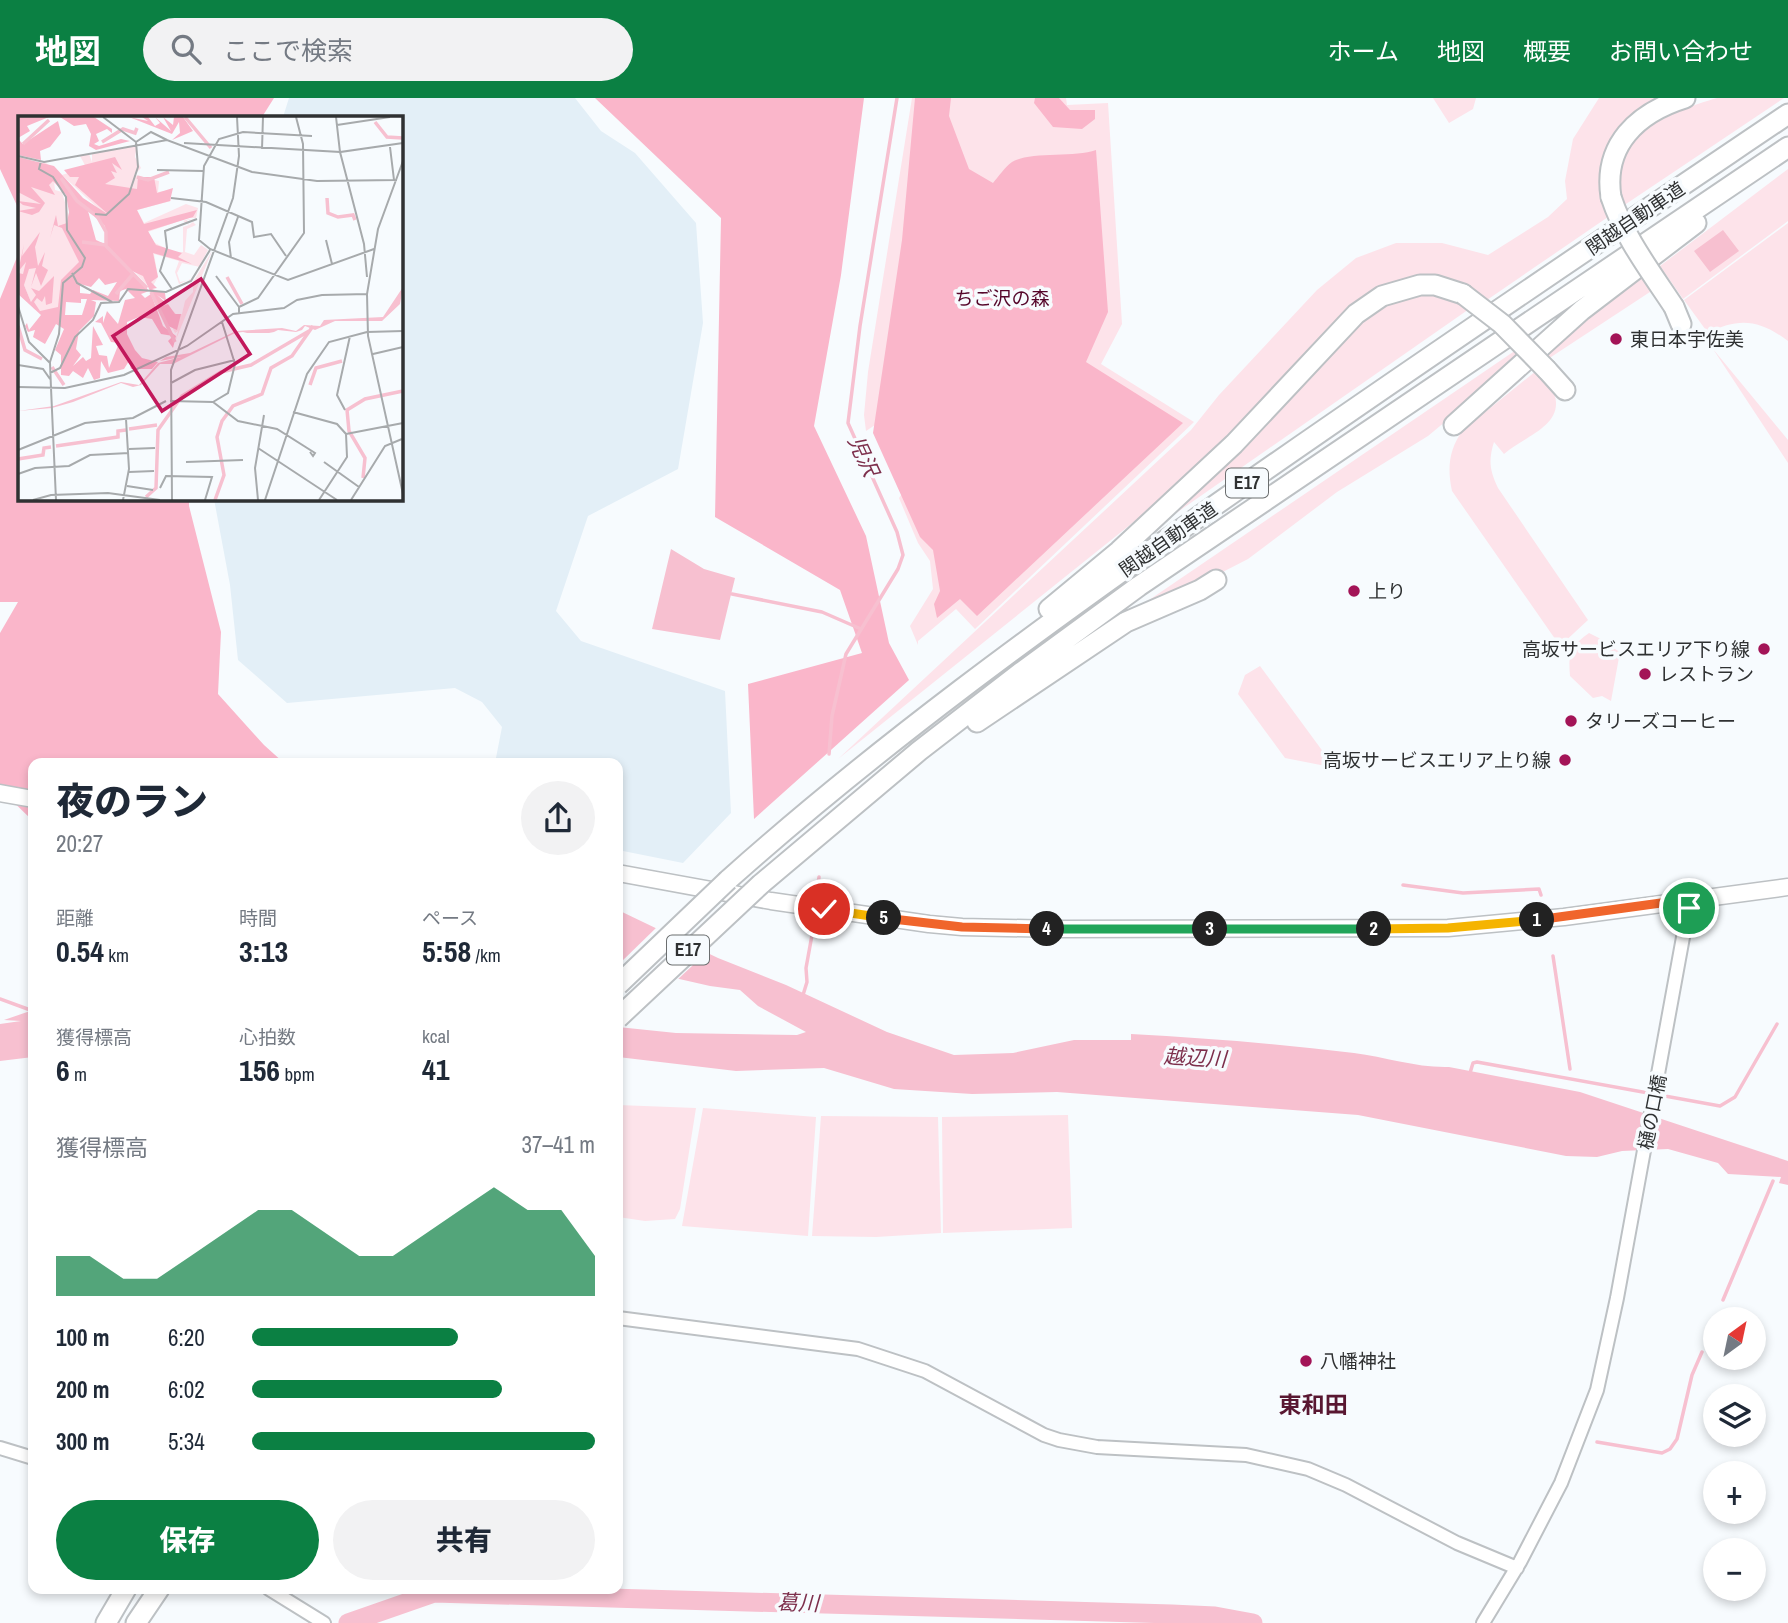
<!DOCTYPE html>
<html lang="ja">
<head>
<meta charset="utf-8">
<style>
  :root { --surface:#fff; --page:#f2f2f3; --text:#1f2937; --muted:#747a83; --accent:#0b8043 }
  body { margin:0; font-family:"Archivo Narrow","Noto Sans JP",sans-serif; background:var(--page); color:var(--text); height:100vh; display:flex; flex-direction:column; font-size:26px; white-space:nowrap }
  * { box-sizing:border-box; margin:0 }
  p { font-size:23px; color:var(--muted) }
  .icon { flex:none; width:38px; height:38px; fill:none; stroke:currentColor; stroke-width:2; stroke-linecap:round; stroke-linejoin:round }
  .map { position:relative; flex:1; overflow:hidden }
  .drawer { position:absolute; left:28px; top:660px; width:595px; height:836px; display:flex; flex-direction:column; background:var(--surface); border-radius:14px; box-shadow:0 4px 10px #0003 }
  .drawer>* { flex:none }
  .needle { width:46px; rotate:33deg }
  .controls { position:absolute; left:1703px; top:1209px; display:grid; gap:14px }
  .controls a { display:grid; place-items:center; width:63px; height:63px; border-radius:50%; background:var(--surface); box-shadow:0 4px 10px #0003; font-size:35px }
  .pin { position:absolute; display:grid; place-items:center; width:60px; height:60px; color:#fff; margin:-30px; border:4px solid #fff; border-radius:50%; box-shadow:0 2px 7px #0007 }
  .km { position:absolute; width:35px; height:35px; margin:-18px; border-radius:50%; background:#222; color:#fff; font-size:19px; line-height:35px; text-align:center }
  .round { display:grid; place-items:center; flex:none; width:74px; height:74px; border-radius:37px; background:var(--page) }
  .summary { display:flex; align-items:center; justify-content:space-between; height:119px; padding:0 28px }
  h1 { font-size:38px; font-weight:800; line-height:52px }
  .metrics { display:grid; grid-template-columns:repeat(3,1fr); gap:10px; height:119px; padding:7px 28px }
  .metrics div { display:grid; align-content:center }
  .metrics b { font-size:30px; font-weight:800 }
  .metrics small { font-size:19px; font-weight:400 }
  .metrics p { font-size:19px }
  .chart { height:196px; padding:14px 28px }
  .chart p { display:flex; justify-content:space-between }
  .chart svg { width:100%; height:126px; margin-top:7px; fill:var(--accent); opacity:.7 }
  .button { display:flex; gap:14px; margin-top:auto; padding:14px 28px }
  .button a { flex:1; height:80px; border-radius:42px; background:var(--accent); color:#fff; font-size:28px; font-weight:800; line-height:80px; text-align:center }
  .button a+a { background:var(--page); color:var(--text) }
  ul { padding:0 28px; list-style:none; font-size:23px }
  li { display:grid; grid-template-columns:112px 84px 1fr; align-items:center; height:52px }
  li i { height:18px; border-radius:9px; background:var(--accent) }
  header { display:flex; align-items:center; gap:42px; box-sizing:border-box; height:98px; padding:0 35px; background:var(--accent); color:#fff }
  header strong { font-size:33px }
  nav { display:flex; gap:38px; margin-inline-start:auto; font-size:24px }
  .search { width:490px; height:63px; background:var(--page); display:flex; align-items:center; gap:18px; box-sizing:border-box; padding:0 24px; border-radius:38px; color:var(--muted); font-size:26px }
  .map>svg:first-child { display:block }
  .built { fill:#e3eff7 }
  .green { fill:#fde3ea }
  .forest { fill:#fab6ca }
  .water { fill:#f7c0d0 }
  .pier { fill:#f7fbfe }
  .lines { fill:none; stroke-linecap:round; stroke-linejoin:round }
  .stream { stroke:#f7c0d0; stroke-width:3.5 }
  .river { stroke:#f7c0d0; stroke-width:19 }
  .minor-casing { stroke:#bdc1c4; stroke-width:16 }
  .major-casing { stroke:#bdc1c4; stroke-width:19 }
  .highway-casing { stroke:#bdc1c4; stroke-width:23 }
  .minor { stroke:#fff; stroke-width:12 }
  .major { stroke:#fff; stroke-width:16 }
  .highway { stroke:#fff; stroke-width:19 }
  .highway-bridge-casing { stroke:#bdc1c4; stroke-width:23; stroke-linecap:butt }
  .highway-bridge { stroke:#fff; stroke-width:19 }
  .split-1-casing { stroke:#fff; stroke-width:14 }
  .split-2-casing { stroke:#fff; stroke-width:14 }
  .split-3-casing { stroke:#fff; stroke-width:14 }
  .split-4-casing { stroke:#fff; stroke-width:14 }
  .split-5-casing { stroke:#fff; stroke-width:14 }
  .split-6-casing { stroke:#fff; stroke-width:14 }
  .split-1 { stroke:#f0652b; stroke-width:9 }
  .split-2 { stroke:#f5b400; stroke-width:9 }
  .split-3 { stroke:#22a559; stroke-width:9 }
  .split-4 { stroke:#22a559; stroke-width:9 }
  .split-5 { stroke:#f0652b; stroke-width:9 }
  .split-6 { stroke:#f5b400; stroke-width:9 }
  .poi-dot { fill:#a31457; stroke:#f7fbfe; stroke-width:2.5 }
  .labels { text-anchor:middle; stroke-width:7; stroke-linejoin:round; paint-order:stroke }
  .shield { fill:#f7fbfe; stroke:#6b6e6f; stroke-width:2 }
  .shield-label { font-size:18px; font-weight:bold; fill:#2f3132 }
  .street-label { font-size:19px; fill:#2f3132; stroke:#f7fbfe }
  .park-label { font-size:19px; fill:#55062a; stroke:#f7fbfe }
  .poi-label { font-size:19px; fill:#2f3132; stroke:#f7fbfe; text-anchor:start }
  .water-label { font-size:21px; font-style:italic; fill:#7d2f4c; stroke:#f7fbfe }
  .quarter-label { font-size:23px; font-weight:bold; fill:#591731; stroke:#f7fbfe }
  .inset-river { fill:none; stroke:#f7c0d0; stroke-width:3.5 }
  .inset-road { fill:none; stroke:#a7aaac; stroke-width:2 }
  .view { fill:#c2185b; fill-opacity:0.15; stroke:#c2185b; stroke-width:3.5 }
  .inset-edge { fill:none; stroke:#2f3132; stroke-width:3.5 }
</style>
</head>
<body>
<header>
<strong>地図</strong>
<div class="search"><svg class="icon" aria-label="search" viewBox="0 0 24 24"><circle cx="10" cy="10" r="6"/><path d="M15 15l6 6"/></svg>ここで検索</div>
<nav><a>ホーム</a><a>地図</a><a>概要</a><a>お問い合わせ</a></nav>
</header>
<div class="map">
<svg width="1788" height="1525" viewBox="0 0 1788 1525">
  <rect width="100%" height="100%" fill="#f7fbfe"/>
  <path class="built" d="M289 0H575L601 33 635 55 696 125 703 225 678 371 588 418 556 513 581 543 725 593 731 715 683 765 618 752V665H495L502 629 482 604 455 590 287 605 238 562 230 487 214 401H401V19H283Z"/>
  <path class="green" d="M912 0H1066L1067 7 1108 5 1122 226 1101 266 1194 324 975 531 956 511 918 543V547L910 528 933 491 930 463 918 445 899 400 915 377 878 325 866 333 864 317 868 274Z
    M1433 0H1476L1473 11 1449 25Z
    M1599 0H1662L1635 13 1614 40 1608 119 1487 202 1428 178 1392 185 1360 202 1315 246 1246 323 1176 390 838 661 1191 332 1219 297 1317 192 1356 160 1396 145H1442L1488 157 1548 119 1567 101 1565 83 1573 41Z
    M1717 0H1784L1623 108C1605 40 1663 16 1717 0Z
    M1788 71V123L1683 201 1660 168Z
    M1788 125V243C1760 222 1739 219 1708 235L1684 202Z
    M1644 179 1653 192 1548 261 1545 258 1593 215Z
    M1416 197 1451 198 1472 209 1159 427 1227 367 1353 232 1380 209Z
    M1713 251 1788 342V365Z
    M1516 252 1523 259 1428 338 1337 394 1248 461 1213 479 1184 488 1130 515Z
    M1536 273C1542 280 1551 287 1554 295 1566 328 1522 339 1504 356L1494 344C1488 363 1490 373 1498 390L1588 522 1560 548 1452 393C1447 370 1449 351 1463 332Z
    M1589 535 1601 541 1604 548H1610L1620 554 1611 603 1602 598 1593 600 1570 578C1568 555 1571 548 1589 535Z
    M1260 568 1324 655 1342 659 1341 671 1285 660 1238 596 1245 577Z
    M618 1007 696 1010 680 1111 675 1121 645 1123 618 1119Z
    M703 1010 816 1019 808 1138 682 1128Z
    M1068 1017 1072 1130 943 1135 942 1019Z
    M821 1018 938 1019 941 1135 876 1139 812 1138Z"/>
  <path class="forest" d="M0 0H274L262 19H19V112L0 71Z
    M595 0H864L841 177 814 328 866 438 889 545 909 582 754 721 748 586 862 555 840 492 715 419 721 120Z
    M915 0H951L949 18 969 71 993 85C998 79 1005 69 1012 64 1030 53 1074 60 1096 52L1108 214 1086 264 1183 325 977 518 960 501 937 520 934 506 940 493 933 452 920 439 873 335 902 142Z
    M1035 0H1059L1070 12H1095V21L1082 31 1053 29 1034 5Z
    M19 126V401H189V408L221 534 218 596 264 647 284 665H33V723L0 691V535L18 504H0V201L17 159Z"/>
  <path class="water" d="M1723 132 1739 153 1710 174 1694 153Z
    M671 451 704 471 735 480 720 542 652 531Z
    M618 812 718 860 786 887 887 934 954 957 1013 955 1074 942H1131V936C1206 940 1280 946 1354 955 1386 959 1417 970 1449 969L1580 994 1788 1063V1087L1779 1085 1781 1079 1728 1076 1718 1065 1668 1051 1622 1053 1597 1059 1566 1058 1358 1017 1057 994 972 996 894 991 824 970 736 973 618 959V929L676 935 797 937 806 934 758 908 740 892 710 888 618 867Z
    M33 912V959L0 963V926L21 923 4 922Z"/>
  <path class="pier" d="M658 828 709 852 675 884 618 871V867Z"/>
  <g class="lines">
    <path class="stream" d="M732 496 822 514 861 531
      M829 656 832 618 846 556 898 471 903 457 897 434 848 325 860 228 897 0
      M1403 787 1463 795 1539 791 1541 797
      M816 804 819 779
      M1553 858 1570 971
      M803 897 807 884 806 870 816 815
      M0 901 33 913
      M1470 975 1473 965 1477 964 1720 1008 1735 999 1777 926
      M1723 1202 1773 1083
      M1597 1344 1662 1355 1670 1351 1677 1341 1692 1277 1702 1254"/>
    <path class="river" d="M348 1525 434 1495 1172 1516 1215 1518 1253 1525"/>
    <g class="minor-casing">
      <path id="minor" d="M618 1220 858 1251 925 1273 1044 1337 1059 1342 1097 1349 1246 1357 1308 1371 1346 1387 1457 1445 1517 1470
        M0 1350 33 1360
        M269 1491 324 1525
        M1483 1525 1520 1464 1561 1385 1597 1292 1617 1200 1690 801"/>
    </g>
    <g class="major-casing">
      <path id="major" d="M0 695 33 701
        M618 775 771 803 929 826 962 829 1059 831 1448 830 1564 819 1788 789"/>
    </g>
    <g class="highway-casing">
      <path id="highway" d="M1611 99C1603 47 1637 15 1685 0
        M1674 209 1681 226
        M1547 272 1565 292
        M1454 327 1582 212 1696 125
        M1049 511 1119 453 1234 346 1356 216 1382 198 1420 187H1435L1463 196
        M977 624 1126 524 1200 492 1216 482
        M728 782C878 648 1042 529 1207 413 1399 278 1594 147 1788 16
        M761 786 919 653 1020 575 1139 488 1788 49
        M106 1525 126 1491
        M136 1525 159 1491"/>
    </g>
    <use href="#minor" class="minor"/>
    <use href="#major" class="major"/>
    <use href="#highway" class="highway"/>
    <g class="highway-bridge-casing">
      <path id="highway-bridge" d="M1611 99C1624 139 1651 174 1674 209
        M1463 196 1502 226 1547 272
        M618 887 728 782
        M618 920 761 786"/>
    </g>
    <use href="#highway-bridge" class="highway-bridge"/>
  </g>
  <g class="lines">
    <g class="split-1-casing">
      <path id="split-1" d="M1537 822 1690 801 1689 810"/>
    </g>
    <g class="split-2-casing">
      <path id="split-2" d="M1374 831 1448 830 1537 822"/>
    </g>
    <g class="split-3-casing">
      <path id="split-3" d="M1210 831H1374"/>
    </g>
    <g class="split-4-casing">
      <path id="split-4" d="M1047 831H1210"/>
    </g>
    <g class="split-5-casing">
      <path id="split-5" d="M884 820 962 829 1047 831"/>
    </g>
    <g class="split-6-casing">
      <path id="split-6" d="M824 811 884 820"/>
    </g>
    <use href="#split-1" class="split-1"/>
    <use href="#split-2" class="split-2"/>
    <use href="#split-3" class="split-3"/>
    <use href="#split-4" class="split-4"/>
    <use href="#split-5" class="split-5"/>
    <use href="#split-6" class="split-6"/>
  </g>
  <g class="poi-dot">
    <circle cx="1616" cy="241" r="7"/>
    <circle cx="1354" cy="493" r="7"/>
    <circle cx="1764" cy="551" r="7"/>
    <circle cx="1645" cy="576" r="7"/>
    <circle cx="1571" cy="623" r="7"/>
    <circle cx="1565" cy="662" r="7"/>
    <circle cx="1306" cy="1263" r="7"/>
  </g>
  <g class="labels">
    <g class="shield">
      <rect x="1226" y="370.5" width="42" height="29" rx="5"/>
      <rect x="667" y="837.5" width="42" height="29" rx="5"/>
    </g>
    <g class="shield-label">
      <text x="1247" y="391">E17</text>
      <text x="688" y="858">E17</text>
    </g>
    <g class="street-label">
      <text transform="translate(1635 120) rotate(-34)" y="7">関越自動車道</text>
      <text transform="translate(1168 441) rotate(-35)" y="7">関越自動車道</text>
      <text transform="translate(1652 1014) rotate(-79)" y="7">樋の口橋</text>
    </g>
    <g class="park-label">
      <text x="1002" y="207">ちご沢の森</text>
    </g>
    <g class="poi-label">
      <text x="1630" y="248">東日本宇佐美</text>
      <text x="1368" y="500">上り</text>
      <text x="1750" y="558" text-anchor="end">高坂サービスエリア下り線</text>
      <text x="1659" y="583">レストラン</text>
      <text x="1585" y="630">タリーズコーヒー</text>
      <text x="1551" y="669" text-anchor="end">高坂サービスエリア上り線</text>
      <text x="1320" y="1270">八幡神社</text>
    </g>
    <g class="water-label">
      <text transform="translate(863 358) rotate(65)" y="7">児沢</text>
      <text transform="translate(1195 960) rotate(3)" y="7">越辺川</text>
      <text transform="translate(798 1505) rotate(2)" y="7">葛川</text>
    </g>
    <g class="quarter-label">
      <text x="1313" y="1315">東和田</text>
    </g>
  </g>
  <g transform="translate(18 18)">
    <rect width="385" height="385" fill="#f7fbfe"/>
    <path d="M119 29 117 41 123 52 116 59 141 65 140 76 153 74V85L119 94 126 107 168 88 180 92 178 102H170L130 116 133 125 157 137 165 136V111L171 109 165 105 171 103H174L169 104 171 109 175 106 178 109 169 113 167 136 176 139 183 129 190 134 175 162 161 168 157 156 161 145 136 138 140 161 133 173 158 198H164L167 185 175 176V166L194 135 157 226 160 215 157 217 152 206 147 208 136 177 91 127 82 94 44 59 68 51 62 40 71 38 74 46V38ZM164 147 182 151 172 164 162 166 159 157ZM27 46 42 59 36 65 37 74 44 76 63 143 43 194 33 199 16 193 0 155V75Z" fill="#fde3ea" fill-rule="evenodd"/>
    <path d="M0 1H31L9 10 12 15 0 22ZM42 1H76L94 13V17L89 13 78 18 81 25 76 28 81 30 103 23 112 25 78 34 71 30 73 18 68 8 56 10ZM111 1 130 5 124 1H130L137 10 142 7 137 1 153 15 145 1 155 9 156 1H165L175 15 154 24 162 17 161 6 154 18ZM40 5 43 17 32 31 22 35 23 44 0 39V23L5 28ZM0 41 36 50 65 82 91 99 57 69 61 61H52L46 54 97 41 104 54 94 47 99 57 93 55 97 62 87 68 119 73 120 61H136L139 77 155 72 152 85 119 94 126 108 179 94 175 101 130 115 138 129 164 137 160 141 174 148 135 137 140 161 133 166 139 172 134 173 147 177 148 185 139 179 147 186H149L148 188 143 186 142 191 150 188 157 198H163L159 214 148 209 125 160 114 155 131 175 123 178 127 182 133 178 145 210 158 220 155 232 150 225 155 220 143 218 134 203 121 201 109 206V218L117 234 124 242 140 246 134 253H113L111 245 106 253 90 257 83 245 82 262 76 264 70 252 65 262 55 255 51 260 43 259V239L37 234 46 213 38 208 27 228 15 221 17 214 10 216 7 210 9 207 11 214 23 199 0 178V157L5 158 8 146 0 156 6 128 4 140 22 116 17 131 20 150 27 136 24 150 30 154 23 170 18 157 13 171 18 152 11 153 6 169 13 186 18 179 13 172 21 175 36 160 34 187 28 189 27 180 24 186 19 182 16 186 22 195 40 191 43 164 61 146 44 112 36 109 32 122 38 99 40 110 49 107 51 96 48 79 35 65 31 69 37 79 13 71 27 87 21 96 14 99 0 95 18 92 5 89 0 85 23 88 0 76ZM70 95 87 110 89 129 78 124ZM81 162 87 169 99 166 90 180 75 174 72 178 62 177V168L73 171ZM108 173 117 182 107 184 100 208 89 195 85 207V200L77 206 83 207 93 226 101 227 91 252 89 240 81 239 78 230 85 229 75 210 73 242 68 245 65 241 55 250 63 239 58 233 61 215 76 200 78 186 73 184 101 185 102 175ZM63 183H69L64 199H47L48 186 63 187Z" fill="#fab6ca" fill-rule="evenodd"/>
    <path d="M385 171 382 188 364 205H317L297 214 287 210 284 214 278 216 260 214 256 216 251 217H229L225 216 217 217 155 248H142L123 269 115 271 103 267 55 286 34 292 0 295 36 290 103 266 121 269 140 247 163 241 142 245 148 241 172 237 218 215 264 212 278 215 286 209 302 210 306 204 365 201Z" fill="#f7c0d0"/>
    <path class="inset-river" d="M167 1 193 32M357 6 369 21 385 22M84 26 105 13 117 17 119 12M5 28 31 4M119 61 130 64 151 56M43 62 59 85 76 98M309 82 310 97 320 101 335 99 337 104M79 100 88 116V130L129 172M64 126 88 129M209 161 224 188M133 176 157 226M98 178 115 158M0 210 7 234 24 243M34 251 46 269M292 269 298 252 324 245M111 313 139 309M38 330 100 321V315L108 314M0 343 25 339 26 332 33 331M345 362 347 342 331 315 329 294 347 283 385 275M128 381 138 372 140 314 164 280 203 256 233 249 291 215M197 384 206 359 199 321 204 305 215 290 244 278 253 252 274 240 295 210"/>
    <path class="inset-road" d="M318 1 322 36 385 27M319 9 372 1M294 20 225 16 201 23 186 50 181 124 192 133 270 164 356 133M118 26 133 16 149 24M166 27 322 36 346 128 349 161M372 31 376 64M244 33 245 1M0 40 26 46 149 24 234 56 299 65 379 64M23 45 21 53 35 61 48 81 49 114 67 142 64 151 45 167 41 218 32 246M385 45 360 113 349 178 350 220 385 378M139 54 185 55M153 82 188 86 234 106 236 121 253 118 268 140M77 98 88 99 111 78 120 51 118 26 85 1M308 124 314 148M213 142 211 126 220 101M54 157 59 167 94 186M198 160 221 191M154 173 142 155 149 132 147 115 179 103M0 190 11 226 32 247 33 272M221 197V191L240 182 286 117 285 28 278 1M349 216 385 215M355 238 385 231M0 249 25 253 32 263M32 257 42 252 57 221 75 204 83 187 101 186 110 173 148 176 173 165 192 134M153 267 177 254 217 244M0 271 47 272 106 259 169 230 215 198 266 192 279 184 304 179 350 178M33 272 38 384M152 285 195 286 220 305 259 313 297 337 295 340 292 336M195 286 210 277 217 248 204 206M327 294 319 279 332 220M275 296 319 308 328 318 329 341 301 384M328 318 385 307M240 332 319 384M111 333 137 332M0 334 67 307 115 302 148 285M168 346 225 344M306 346 341 371M111 356 136 355M0 358 17 352 51 350 72 339 111 337M109 370 135 374M142 372 148 360 194 361 187 384M15 384 33 379 90 377 142 384M105 384 111 353 108 303M154 384 153 254 215 82 221 40 219 1M240 384 237 352 246 299M247 384 289 258 311 226 349 216M333 384 367 330 384 323"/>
    <path class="view" d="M183 163 232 238 144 295 95 220Z"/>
    <rect width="385" height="385" class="inset-edge"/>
  </g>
</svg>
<div class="controls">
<a><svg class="needle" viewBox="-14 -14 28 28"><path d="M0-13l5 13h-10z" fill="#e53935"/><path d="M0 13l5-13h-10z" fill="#747a83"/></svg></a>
<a><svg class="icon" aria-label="layers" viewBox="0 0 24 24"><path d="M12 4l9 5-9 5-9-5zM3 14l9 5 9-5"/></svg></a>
<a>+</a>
<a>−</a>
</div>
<div class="pin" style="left:1689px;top:810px;background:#1e9e55"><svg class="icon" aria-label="arrive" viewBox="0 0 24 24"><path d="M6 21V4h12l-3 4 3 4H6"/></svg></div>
<div class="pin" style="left:824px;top:811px;background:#d93025"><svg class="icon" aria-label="check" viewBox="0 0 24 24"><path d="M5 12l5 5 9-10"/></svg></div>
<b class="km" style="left:1537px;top:822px">1</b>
<b class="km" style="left:1374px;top:831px">2</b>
<b class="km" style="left:1210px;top:831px">3</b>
<b class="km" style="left:1047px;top:831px">4</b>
<b class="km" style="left:884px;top:820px">5</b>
<section class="drawer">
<div class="summary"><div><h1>夜のラン</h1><p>20:27</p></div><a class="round"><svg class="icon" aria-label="share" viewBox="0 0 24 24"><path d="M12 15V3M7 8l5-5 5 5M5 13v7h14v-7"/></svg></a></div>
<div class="metrics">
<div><p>距離</p><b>0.54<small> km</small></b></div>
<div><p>時間</p><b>3:13</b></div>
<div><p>ペース</p><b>5:58<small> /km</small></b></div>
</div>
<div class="metrics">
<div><p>獲得標高</p><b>6<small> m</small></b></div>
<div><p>心拍数</p><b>156<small> bpm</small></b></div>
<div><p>kcal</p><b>41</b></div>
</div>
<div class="chart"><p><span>獲得標高</span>37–41 m</p>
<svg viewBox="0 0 160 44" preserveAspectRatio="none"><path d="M0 44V30L10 30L20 38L30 38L40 30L50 22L60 14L70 14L80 22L90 30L100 30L110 22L120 14L130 6L140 14L150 14L160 30V44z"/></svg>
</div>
<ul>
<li><b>100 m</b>6:20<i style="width:60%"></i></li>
<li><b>200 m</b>6:02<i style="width:73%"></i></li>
<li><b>300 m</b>5:34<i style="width:100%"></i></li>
</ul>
<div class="button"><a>保存</a><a>共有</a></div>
</section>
</div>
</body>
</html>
